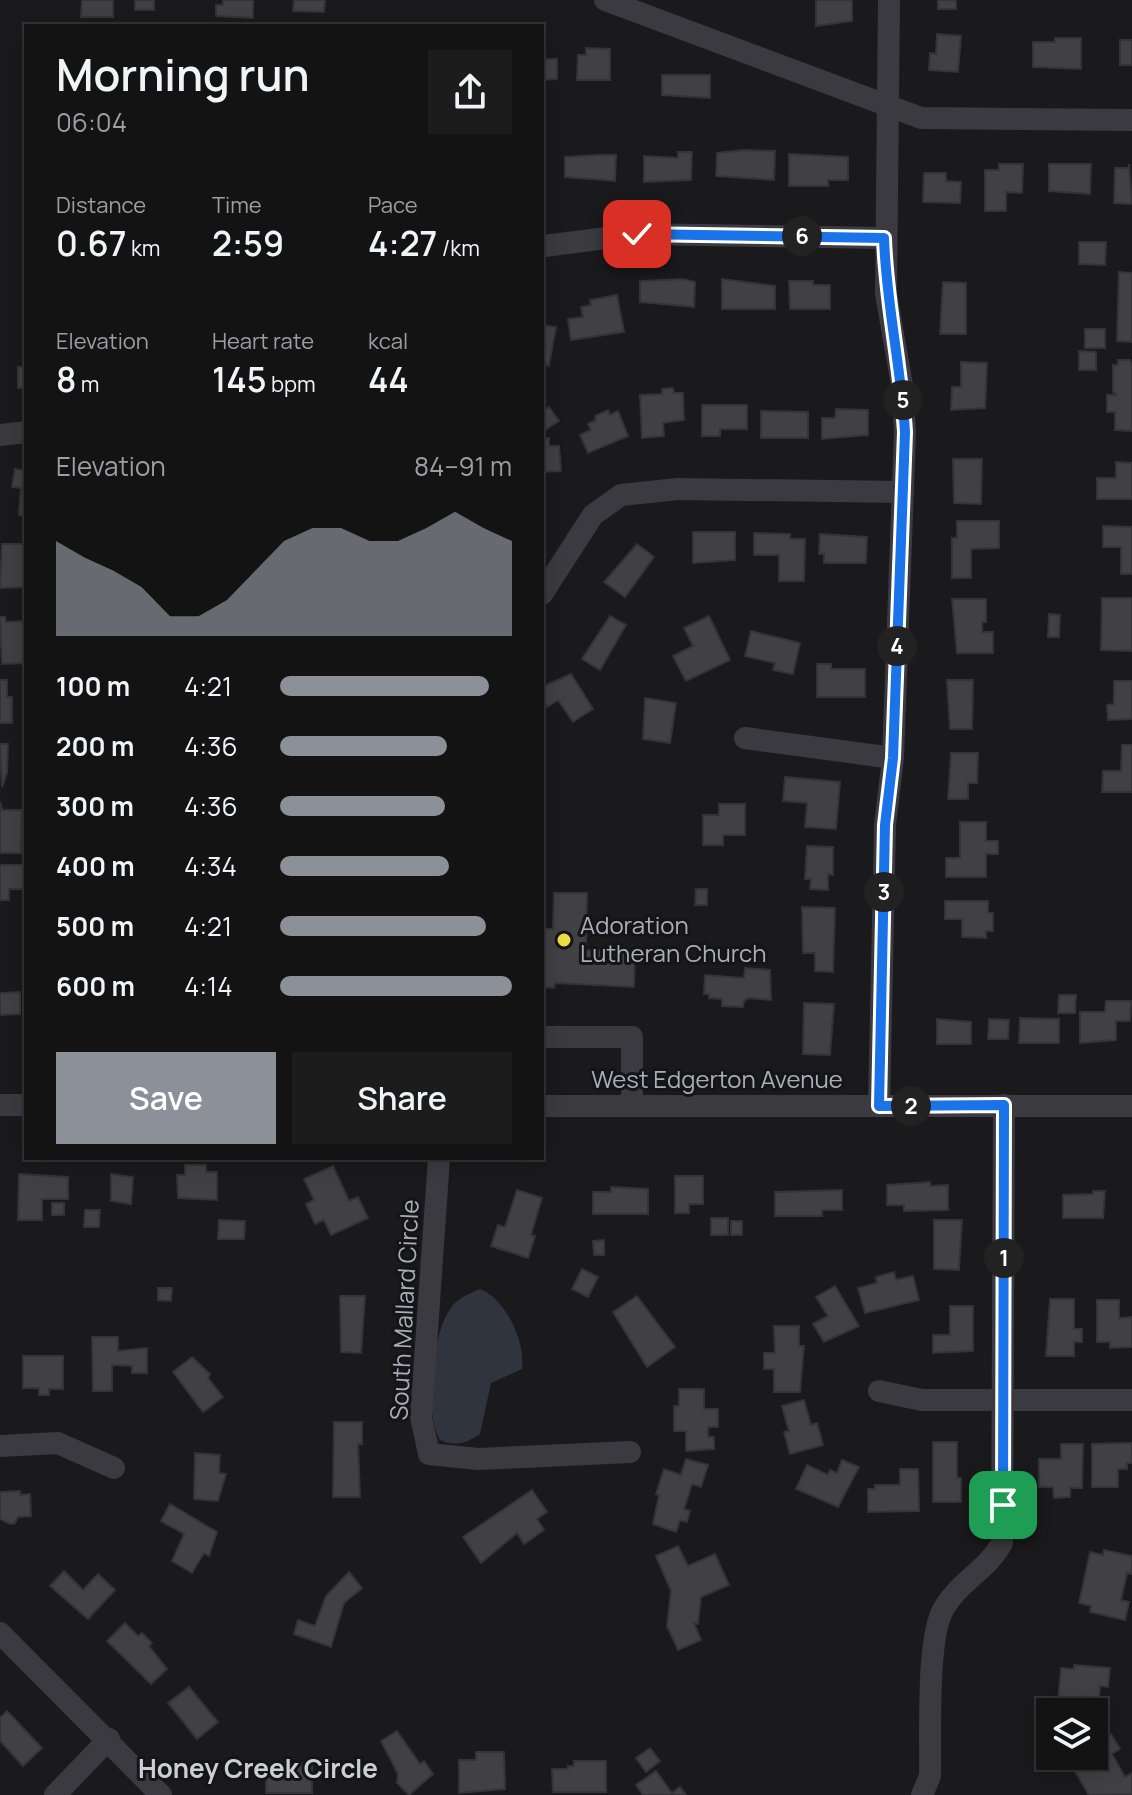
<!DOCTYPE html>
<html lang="en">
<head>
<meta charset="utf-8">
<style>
  :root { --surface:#141314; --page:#1d1c1d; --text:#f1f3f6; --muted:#9d9ea0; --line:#333234; --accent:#8c9099 }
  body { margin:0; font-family:Manrope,sans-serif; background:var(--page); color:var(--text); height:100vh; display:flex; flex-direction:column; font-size:30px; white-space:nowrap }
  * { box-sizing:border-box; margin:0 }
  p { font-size:26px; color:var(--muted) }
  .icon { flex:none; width:44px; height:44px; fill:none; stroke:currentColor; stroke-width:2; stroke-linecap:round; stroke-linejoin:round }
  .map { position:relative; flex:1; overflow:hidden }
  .side { position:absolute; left:24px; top:24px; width:520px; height:1136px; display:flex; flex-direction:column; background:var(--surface); border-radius:0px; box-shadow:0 4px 20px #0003,0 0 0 2px var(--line) }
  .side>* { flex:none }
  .tools { position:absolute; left:1036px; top:1698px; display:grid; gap:16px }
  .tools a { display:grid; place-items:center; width:72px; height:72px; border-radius:0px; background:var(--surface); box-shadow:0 4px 20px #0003,0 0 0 2px var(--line); font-size:40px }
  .pin { position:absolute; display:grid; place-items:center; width:68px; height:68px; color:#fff; margin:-34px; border-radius:16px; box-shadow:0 4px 12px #0006 }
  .km { position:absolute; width:40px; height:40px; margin:-20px; border-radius:50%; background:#222; color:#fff; font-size:22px; line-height:40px; text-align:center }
  .round { display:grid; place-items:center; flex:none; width:84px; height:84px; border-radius:0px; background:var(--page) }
  .overview { display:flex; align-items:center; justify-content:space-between; height:136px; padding:0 32px }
  h1 { font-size:44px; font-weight:600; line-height:60px }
  .figures { display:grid; grid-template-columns:repeat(3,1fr); gap:12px; height:136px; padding:8px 32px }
  .figures div { display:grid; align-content:center }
  .figures b { font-size:34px; font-weight:600 }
  .figures small { font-size:22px; font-weight:400 }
  .figures p { font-size:22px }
  .chart { height:224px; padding:16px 32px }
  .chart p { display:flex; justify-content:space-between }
  .chart svg { width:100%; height:144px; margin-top:8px; fill:var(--accent); opacity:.7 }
  .primary-button { display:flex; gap:16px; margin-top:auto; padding:16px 32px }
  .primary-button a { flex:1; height:92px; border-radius:0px; background:var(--accent); color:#fff; font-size:32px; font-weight:600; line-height:92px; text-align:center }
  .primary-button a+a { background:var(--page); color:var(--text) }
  ul { padding:0 32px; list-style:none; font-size:26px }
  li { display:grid; grid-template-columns:128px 96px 1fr; align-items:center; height:60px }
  li i { height:20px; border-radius:10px; background:var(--accent) }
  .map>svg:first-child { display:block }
  .water { fill:#30343f }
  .building { fill:#414145; stroke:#343337; stroke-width:2 }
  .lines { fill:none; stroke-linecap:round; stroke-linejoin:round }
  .minor { stroke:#3b3a40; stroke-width:22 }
  .route-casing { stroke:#fff; stroke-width:16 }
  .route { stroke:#1a73e8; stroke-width:10 }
  .poi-dot { fill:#e9df44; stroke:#151416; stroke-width:3 }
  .labels { text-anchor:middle; stroke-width:6; stroke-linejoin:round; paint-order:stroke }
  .poi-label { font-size:24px; fill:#acadba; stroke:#151416; text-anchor:start }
  .street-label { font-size:24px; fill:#acadba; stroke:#151416 }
  .neighbourhood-label { font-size:26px; font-weight:bold; fill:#cdcdd6; stroke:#151416 }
</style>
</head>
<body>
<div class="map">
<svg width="1132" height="1795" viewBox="0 0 1132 1795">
  <rect width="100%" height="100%" fill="#1a191b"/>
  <path class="water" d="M480 1289C505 1298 526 1342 522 1369L491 1383 480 1434C467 1443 455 1447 440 1440 423 1412 432 1330 453 1305 460 1297 471 1293 480 1289Z"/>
  <path class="building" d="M82 0H113V17H81Z
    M135 0H154V10H135Z
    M223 0H253V18L216 16V5H223Z
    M294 0H325L324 12 293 11Z
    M816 0H852V21L816 26Z
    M938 0H956V9H938Z
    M937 34 961 36 958 72 929 70 930 53 936 54Z
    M1055 38H1081V69L1033 67V42H1055Z
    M1120 40H1132V65H1120Z
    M586 48 610 49V80H577L578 55H586Z
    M542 59H557V79L542 80Z
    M662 75H710V98L662 95Z
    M744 150 775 151 774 180 716 176 717 153Z
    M678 152H692L691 180 644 182V156L678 158Z
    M789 154 848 157V180H828V186H789Z
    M598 155H616L615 181 565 177V157Z
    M999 164H1023L1022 193 1006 192V211H985V170H999Z
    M1049 164H1091L1090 194 1049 191Z
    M1129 164 1132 204 1114 203 1115 168H1129Z
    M924 173H946V181L961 182 960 203 923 202Z
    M1079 242H1106L1105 265 1079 264Z
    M1119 272 1132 273V342L1117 341Z
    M683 279 695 282 694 307 640 302V281Z
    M722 279 775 286V309H722Z
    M789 281H813V285H830V309H790Z
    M943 282 966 283V334H940Z
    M617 295 624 332 571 340 568 319 583 317 581 307 591 305 590 300Z
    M542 325 556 327 549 366 542 364Z
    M1085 329H1105V348H1085Z
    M1079 351 1096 352V370H1079Z
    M1118 360H1130L1132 367V431L1115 430V412H1107V395H1116L1113 392V365H1118Z
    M961 362 987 363 985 408 951 410 952 387H961Z
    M18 367H26V388H18Z
    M673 388 674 393H683L684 420 663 423 664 436 642 438 640 395 662 394V389Z
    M702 405H747V429H720V436H702Z
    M549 407 559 421 542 432V412Z
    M836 409 868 410V435L822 439V418H835Z
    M608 410 610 415 618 411 628 436 588 453 580 435 591 430 588 424 596 420 595 416Z
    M761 411 808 412V438H761Z
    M542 438H549V446H559L561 471 542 472Z
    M953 459H982L981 504 954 503Z
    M1116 462 1132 463V499H1097V478H1116Z
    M15 469 26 471V516L19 515 21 488 12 487Z
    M957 521H999V548L971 549V578H952V538H957Z
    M1103 526 1132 527V574H1121V547H1103Z
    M693 532H735V560L693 563Z
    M754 533 790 534V539H805L804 581H779V555H754Z
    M820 534 867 537 866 563H824V554H819Z
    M2 544H26V587L0 588Z
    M637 544 654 557 625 597 604 582Z
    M1102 598H1132V651L1101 650Z
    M952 599H986V622H982V632H993V653H957Z
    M1049 614 1060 615 1059 637H1048Z
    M610 616 626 625 600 670 582 659Z
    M709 616 730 660 686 681 673 656 693 646 684 628Z
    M0 617H5L6 622 26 621V663L2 664Z
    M751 631 800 643 793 674 773 670 775 663 745 656Z
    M817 664H831V669H865V697H817Z
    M571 674 593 709 573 722 558 700 547 707 542 699V687Z
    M0 680H7V697H12V723H0Z
    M947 680H973L972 729H950Z
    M1114 681H1132V719L1108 720 1107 705 1114 704Z
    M645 698 676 703 670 743 643 739Z
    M0 744H8L7 773 2 787Z
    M1122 745H1132V792H1102L1103 771H1121Z
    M951 753H978L977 783H968V799H948Z
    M785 777 840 782 836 829 805 827 807 803 783 801Z
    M0 802 2 810H22L21 853H0Z
    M719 804H745V835H723V845H703V815H719Z
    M960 822H986V841H998V854H986V877H946V858H960Z
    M807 846 833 847V875L828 874V890L810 889 811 879H805Z
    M0 865H23V889H9V900H0Z
    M696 889H707V905H695Z
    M554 893H587L586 950 635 951 634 987 555 983 554 988 542 987V929H553Z
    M945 901H988V913H993V931H986V938L962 937V919H945Z
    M802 907 835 908 833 972 815 971V953H803Z
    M745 968 770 970 771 1000 749 998 744 1001 743 1007 722 1006V999L709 998V994H704L705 975 744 978Z
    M20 992V1014L0 1015V993Z
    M1059 995H1076L1075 1013H1058Z
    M1106 1001H1131L1130 1021H1116V1040L1080 1043V1012H1105Z
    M804 1003 834 1004 830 1055 803 1054Z
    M1020 1018 1059 1019V1043H1019Z
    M937 1019 971 1022V1044H937Z
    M989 1019 1009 1020 1008 1039H988Z
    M185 1165H206V1172H217V1200L178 1198 177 1175H185Z
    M333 1166 349 1201 358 1197 368 1218 331 1235 324 1220 315 1224 306 1204 314 1200 304 1179Z
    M19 1174 68 1177V1199H42V1220H18Z
    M111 1174 133 1177 131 1204 111 1201Z
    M675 1176H703V1204H689V1213H675Z
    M930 1182V1186L948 1185V1210L904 1211V1205H887V1185Z
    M611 1187 648 1189V1214H593V1192H611Z
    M517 1190 542 1198 531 1235 535 1236 528 1258 491 1246 498 1225 505 1227Z
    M842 1190V1210H822V1216H775V1192Z
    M1093 1191H1105L1103 1218H1063V1195L1093 1194Z
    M52 1203H64V1215H52Z
    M85 1210H100L99 1227H84Z
    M711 1218H728V1235H711Z
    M219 1220 245 1221 244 1239H218Z
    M934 1220H962L959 1270 934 1269Z
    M731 1221H742V1235H731Z
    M604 1240V1255H594L593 1241Z
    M582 1269 598 1277 588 1297 572 1289Z
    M894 1272 896 1280 913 1276 919 1300 865 1313 858 1288 877 1283 876 1277Z
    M835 1286 859 1326 824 1342 813 1324 828 1316 816 1297Z
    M158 1288H172L171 1301 158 1300Z
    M340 1296H365L361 1353 341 1352Z
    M637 1296 675 1347 647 1367 613 1312Z
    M1050 1299H1074V1329H1082V1342H1074V1356H1046Z
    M1097 1300H1119V1318L1132 1317V1347L1110 1348V1342H1097Z
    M950 1306H973V1351L933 1353V1335H950Z
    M774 1326H799V1346H804L800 1392H774V1369H764V1353H775Z
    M92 1337H118V1351L147 1348V1373H132V1366L112 1365V1391H93Z
    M23 1356H63V1389H49V1395H39V1388H23Z
    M192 1357 210 1374 208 1378 223 1397 203 1412 173 1372Z
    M679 1389H704V1409H718V1427H708V1437H714V1449L686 1451V1431H674V1406H679Z
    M804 1400 811 1425 817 1423 823 1445 790 1454 784 1432 789 1431 782 1406Z
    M334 1422H362V1444H358L360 1497H333Z
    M933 1442H957V1478H961V1502H933Z
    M1124 1443H1132V1463H1127V1469H1118V1487H1092V1444Z
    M1061 1444H1083L1082 1488H1070V1497L1054 1498 1053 1487H1039V1459H1061Z
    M195 1453 220 1455 219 1473 226 1474 218 1501 194 1499Z
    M686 1459 708 1465 701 1487 692 1484 684 1509 690 1511 687 1522 680 1520 676 1532 653 1524 659 1495 656 1494 664 1469 681 1475Z
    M842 1460 859 1467 838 1507 796 1489 807 1465 828 1475 830 1470 837 1473Z
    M900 1469H918L919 1511 868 1512V1489H875V1485H900Z
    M532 1490 547 1512 537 1519 544 1530 524 1544 517 1533 481 1563 463 1537Z
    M20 1491V1495L30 1494 31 1516 18 1517 15 1523 10 1524 0 1519V1492Z
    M170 1504 217 1532 209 1556 204 1553 192 1573 172 1561 184 1534 161 1521Z
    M678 1546 688 1566 715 1554 729 1585 701 1597 698 1624 694 1623 701 1640 678 1650 667 1626 671 1591 656 1556Z
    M1104 1550 1132 1556V1574L1127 1573 1121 1600 1129 1602 1125 1620 1090 1612 1091 1606 1079 1603 1090 1552 1103 1555Z
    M64 1571 83 1590 98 1574 115 1590 88 1619 50 1586Z
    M349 1572 362 1588 344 1603 331 1647 294 1634 298 1620 315 1626 326 1596Z
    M125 1623 138 1636 142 1633 152 1643 149 1646 167 1669 151 1684 107 1641Z
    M1074 1665 1110 1668 1108 1687 1100 1686 1098 1712H1106L1104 1730 1094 1729V1712H1057L1061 1668 1074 1669Z
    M189 1687 218 1722 197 1739 168 1703Z
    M7 1711 42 1748 23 1766 0 1741V1718Z
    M397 1731 420 1764 424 1761 433 1774 409 1795 397 1783 398 1774 381 1741Z
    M1111 1734 1120 1749 1112 1754 1125 1777 1132 1773V1794L1089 1795 1070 1763 1081 1756H1094V1744Z
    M650 1748 660 1761 646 1772 636 1758Z
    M476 1752H504L505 1789 459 1793V1760H476Z
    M574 1761H606V1792H553L552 1769H568V1766H574Z
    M284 1763H312V1793H266V1773H277V1766Z
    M656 1771 672 1793 680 1787 686 1795H643L636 1785Z"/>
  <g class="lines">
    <path class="minor" d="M605 0 921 118 1132 120
      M545 246 637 234 884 238
      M0 435 26 432
      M542 594 593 515 621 495 678 489 903 492
      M745 738 893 758
      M542 1037H632V1106
      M0 1105H26
      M542 1106H1132
      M879 1106 885 825 893 758 905 432 902 385 886 294 889 0
      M439 1158 421 1417 429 1454 478 1459 630 1452
      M879 1391 922 1400H1132
      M0 1446 58 1443 114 1468
      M0 1633 161 1795
      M55 1795 109 1739
      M922 1795 930 1776C931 1738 926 1637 944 1608 959 1582 987 1570 1002 1543L1004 1105"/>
  </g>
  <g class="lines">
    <g class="route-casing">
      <path id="route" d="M637 234 884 238C886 303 901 366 905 432L893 758 885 825 879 1106 1004 1105 1003 1505"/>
    </g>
    <use href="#route" class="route"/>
  </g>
  <circle class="poi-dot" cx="564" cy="940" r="8"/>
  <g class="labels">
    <g class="poi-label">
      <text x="580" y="934">Adoration<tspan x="580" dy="28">Lutheran Church</tspan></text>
    </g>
    <g class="street-label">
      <text x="717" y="1088">West Edgerton Avenue</text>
      <text transform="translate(405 1310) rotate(-87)" y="8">South Mallard Circle</text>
    </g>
    <g class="neighbourhood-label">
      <text x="258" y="1778">Honey Creek Circle</text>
    </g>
  </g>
</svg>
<div class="tools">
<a><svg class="icon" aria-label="layers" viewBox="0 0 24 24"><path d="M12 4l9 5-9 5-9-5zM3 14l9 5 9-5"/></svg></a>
</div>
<div class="pin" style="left:1003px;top:1505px;background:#1e9e55"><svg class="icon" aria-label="arrive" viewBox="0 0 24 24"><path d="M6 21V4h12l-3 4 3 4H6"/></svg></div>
<div class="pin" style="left:637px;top:234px;background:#d93025"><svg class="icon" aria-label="check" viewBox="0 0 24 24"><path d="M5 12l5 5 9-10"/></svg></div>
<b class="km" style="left:1004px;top:1258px">1</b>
<b class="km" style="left:911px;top:1106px">2</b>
<b class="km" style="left:884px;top:892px">3</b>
<b class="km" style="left:897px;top:646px">4</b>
<b class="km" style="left:903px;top:400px">5</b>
<b class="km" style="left:802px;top:236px">6</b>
<section class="side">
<div class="overview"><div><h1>Morning run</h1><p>06:04</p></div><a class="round"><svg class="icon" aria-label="share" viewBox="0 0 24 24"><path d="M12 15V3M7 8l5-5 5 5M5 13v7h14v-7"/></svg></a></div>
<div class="figures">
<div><p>Distance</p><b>0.67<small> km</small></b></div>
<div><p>Time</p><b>2:59</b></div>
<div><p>Pace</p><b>4:27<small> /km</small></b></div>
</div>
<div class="figures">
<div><p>Elevation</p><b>8<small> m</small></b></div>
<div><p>Heart rate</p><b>145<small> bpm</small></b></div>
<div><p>kcal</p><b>44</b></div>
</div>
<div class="chart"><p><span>Elevation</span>84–91 m</p>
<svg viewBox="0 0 160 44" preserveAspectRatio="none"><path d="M0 44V15L10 20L20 24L30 29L40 38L50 38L60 33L70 24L80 15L90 11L100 11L110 15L120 15L130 11L140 6L150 11L160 15V44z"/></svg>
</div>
<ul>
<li><b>100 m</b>4:21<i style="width:90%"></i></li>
<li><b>200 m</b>4:36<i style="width:72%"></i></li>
<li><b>300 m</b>4:36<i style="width:71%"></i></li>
<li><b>400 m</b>4:34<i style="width:73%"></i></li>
<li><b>500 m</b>4:21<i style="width:89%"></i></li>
<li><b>600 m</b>4:14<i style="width:100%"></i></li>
</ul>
<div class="primary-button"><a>Save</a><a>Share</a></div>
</section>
</div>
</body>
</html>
